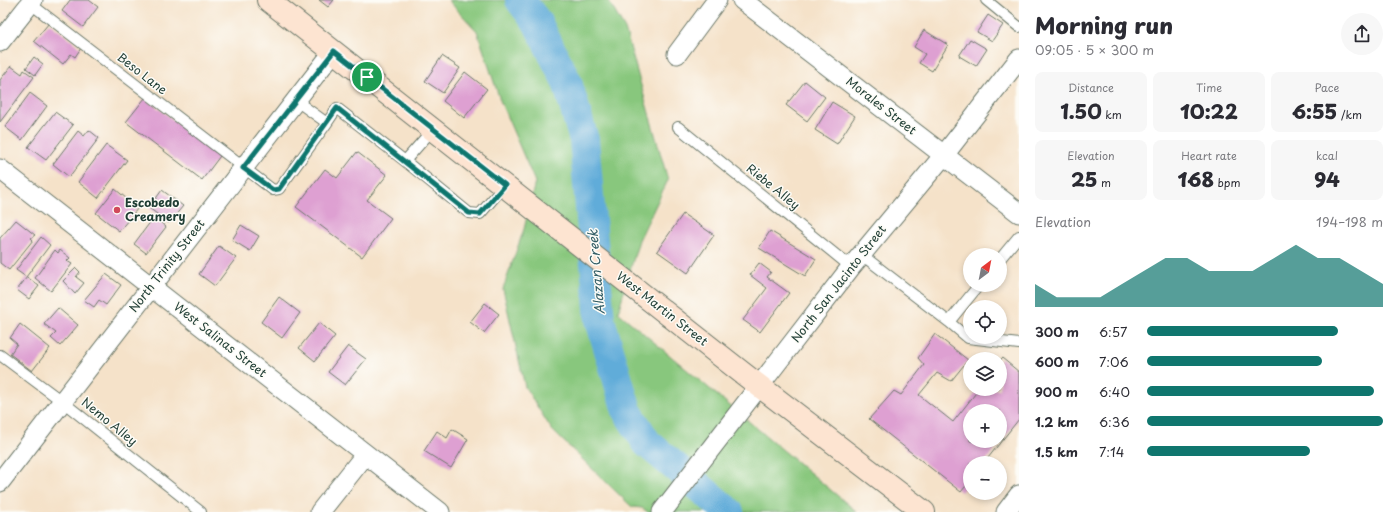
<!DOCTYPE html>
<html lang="en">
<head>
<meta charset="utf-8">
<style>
  :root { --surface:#fff; --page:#f7f7f7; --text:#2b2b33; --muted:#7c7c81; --accent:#0f766e }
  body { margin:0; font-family:"Playpen Sans",sans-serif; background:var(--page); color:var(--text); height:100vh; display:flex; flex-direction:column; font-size:15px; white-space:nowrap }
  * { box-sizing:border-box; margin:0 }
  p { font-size:13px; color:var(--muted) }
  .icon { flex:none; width:22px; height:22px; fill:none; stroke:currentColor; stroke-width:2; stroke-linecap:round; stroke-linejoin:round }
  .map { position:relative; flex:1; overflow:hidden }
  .drawer { display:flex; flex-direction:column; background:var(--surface); width:380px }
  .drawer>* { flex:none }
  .needle { width:26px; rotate:32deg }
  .buttons { position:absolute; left:963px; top:248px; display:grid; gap:8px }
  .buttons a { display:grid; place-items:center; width:44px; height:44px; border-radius:50%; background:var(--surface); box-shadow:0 2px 6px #0003; font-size:20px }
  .pin { position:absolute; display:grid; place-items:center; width:34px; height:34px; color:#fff; margin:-17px; border:2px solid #fff; border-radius:50%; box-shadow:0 1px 4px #0007 }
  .round { display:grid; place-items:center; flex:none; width:42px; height:42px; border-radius:21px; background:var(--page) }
  .overview { display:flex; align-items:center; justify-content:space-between; height:68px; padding:0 16px }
  h1 { font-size:22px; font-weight:800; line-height:30px }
  .stats { display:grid; grid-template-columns:repeat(3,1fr); gap:6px; height:68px; padding:4px 16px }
  .stats div { display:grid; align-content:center; border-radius:8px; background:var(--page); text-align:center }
  .stats b { font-size:20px; font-weight:800 }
  .stats small { font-size:11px; font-weight:400 }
  .stats p { font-size:11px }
  .chart { height:112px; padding:8px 16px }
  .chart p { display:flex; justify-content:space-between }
  .chart svg { width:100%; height:72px; margin-top:4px; fill:var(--accent); opacity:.7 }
  ul { padding:0 16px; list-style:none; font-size:13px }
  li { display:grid; grid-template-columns:64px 48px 1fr; align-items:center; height:30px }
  li i { height:10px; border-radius:5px; background:var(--accent) }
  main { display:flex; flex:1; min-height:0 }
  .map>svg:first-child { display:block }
  .green { fill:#88c77d; stroke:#548258 }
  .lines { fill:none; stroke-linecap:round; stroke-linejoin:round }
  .river { stroke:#61acd9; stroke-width:30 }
  .building { fill:#dea0d2; fill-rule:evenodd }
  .lane-casing { stroke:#6a7768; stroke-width:12 }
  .street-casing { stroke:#6a7768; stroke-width:21 }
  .secondary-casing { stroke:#6a7768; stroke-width:24 }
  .lane { stroke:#fff; stroke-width:10 }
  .street { stroke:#fff; stroke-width:19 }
  .secondary { stroke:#fde4d1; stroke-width:22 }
  .route-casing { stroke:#fff; stroke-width:8 }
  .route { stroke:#0f766e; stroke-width:5 }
  .poi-dot { fill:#d1495b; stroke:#fdfcf7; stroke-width:1.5 }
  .labels { text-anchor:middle; stroke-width:3; stroke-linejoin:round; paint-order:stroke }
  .street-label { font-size:12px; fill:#1f3d34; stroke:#fdfcf7 }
  .poi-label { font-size:12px; font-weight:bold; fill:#1f3d34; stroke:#fdfcf7; text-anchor:start }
  .water-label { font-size:13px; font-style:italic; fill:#335e66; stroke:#fdfcf7 }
</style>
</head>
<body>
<main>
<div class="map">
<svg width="1019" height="512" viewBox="0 0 1019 512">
  <rect width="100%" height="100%" fill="#fdfcf7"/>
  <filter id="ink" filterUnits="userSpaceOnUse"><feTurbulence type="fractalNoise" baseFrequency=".025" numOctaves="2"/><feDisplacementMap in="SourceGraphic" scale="8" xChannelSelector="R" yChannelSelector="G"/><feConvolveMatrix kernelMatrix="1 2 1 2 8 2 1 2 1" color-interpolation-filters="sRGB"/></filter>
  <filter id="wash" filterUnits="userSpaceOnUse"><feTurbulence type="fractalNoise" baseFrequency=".012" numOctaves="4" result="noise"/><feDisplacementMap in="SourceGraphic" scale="16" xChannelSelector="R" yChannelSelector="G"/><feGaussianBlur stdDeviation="0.9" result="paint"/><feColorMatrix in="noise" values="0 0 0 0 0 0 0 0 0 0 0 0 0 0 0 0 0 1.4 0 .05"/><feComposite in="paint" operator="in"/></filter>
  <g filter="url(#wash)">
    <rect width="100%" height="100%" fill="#f5e2c9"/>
    <path class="green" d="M448 0H608L625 29 668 180 639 240 618 312 857 512H648L642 508 632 507 552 430 525 387 503 289 524 229 535 182 501 103 477 31Z"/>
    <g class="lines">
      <path class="river" d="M520 0 537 22 567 82 584 140 600 320 627 411 647 443 729 512"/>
    </g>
    <g id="blocks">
      <path class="building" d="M70 0H89L98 7 83 27 62 11Z
        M319 0H334L328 7Z
        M988 15 1003 25 992 41 977 32Z
        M49 23 81 48 75 57 71 54 63 64 34 41Z
        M924 30 948 45 932 71 919 63 925 54 914 47Z
        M970 39 987 49 976 66 959 56Z
        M442 56 460 68 443 93 425 81Z
        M34 57 43 64 35 75 26 68Z
        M11 66 22 74 24 70 34 77 0 122V80Z
        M465 72 487 89 464 118 443 101Z
        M805 81 825 97 807 121 786 105Z
        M30 93 47 106 22 140 5 127Z
        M145 98 220 156 202 180 126 122Z
        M832 102 855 116 837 144 815 130Z
        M55 112 73 125 46 160 28 147Z
        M89 130 99 138 69 177 53 164 78 131 84 136Z
        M106 145 127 160 98 198 78 182Z
        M357 152 387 175 367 200 391 218 362 257 296 207 325 169 337 178Z
        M115 189 138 208 119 231 96 213Z
        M162 190 183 206 169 223 149 208Z
        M683 214 714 235 688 273 657 251Z
        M154 217 166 227 146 253 134 244Z
        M16 220 35 235 31 238 33 240 9 270 0 263V238Z
        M241 225 259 236 250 251 232 240Z
        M770 231 816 259 805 276 759 248Z
        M41 237 50 245 26 277 16 270Z
        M219 246 236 258 215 286 199 274Z
        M55 250 58 253 60 250 70 258 67 261 72 264 51 291 35 278Z
        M759 263 771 272 767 277 789 293 760 332 743 320 767 288 750 275Z
        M76 268 80 272 76 277 84 283 75 294 63 281Z
        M106 274 121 285 106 305 99 300 94 307 84 300Z
        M27 277 39 286 29 299 17 290Z
        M279 297 300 313 282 338 261 322Z
        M485 303 499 314 484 333 470 322Z
        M58 308 78 325 60 346 51 338 56 333 44 324Z
        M319 323 335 336 315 361 299 348Z
        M20 324 50 348 32 371 10 354 17 344 10 338Z
        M935 334 968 360 951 381 937 373 919 395 953 422 979 389H1000V361L1002 358 1019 372V419L984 463H970V481L961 492 869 419 894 391 901 395 924 365 918 358ZM970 411H1000V441H970Z
        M348 346 366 359 345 385 328 372Z
        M452 429 468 439 451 468 424 451 437 431 447 438Z"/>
    </g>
  </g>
  <g filter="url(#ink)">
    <use href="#blocks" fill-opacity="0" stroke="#6a7768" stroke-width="1"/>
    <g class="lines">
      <g class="lane-casing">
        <path id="lane" d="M986 0 1019 27
          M27 1 273 190 279 189 327 123
          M295 100 327 123 337 108 405 161 433 129
          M678 127 851 267
          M405 161 469 213 480 214 505 185
          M862 255 949 322 979 285
          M1000 259 1019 236
          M949 322 968 338 1019 344
          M0 355 63 402 201 512"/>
      </g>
      <g class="street-casing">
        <path id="street" d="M742 0 1019 213
          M0 42 33 0
          M677 54 717 0
          M0 169 440 512
          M0 482 334 51
          M320 512 365 455
          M662 512 851 267 944 155 1019 59
          M1006 512 1019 495"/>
      </g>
      <g class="secondary-casing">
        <path id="secondary" d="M268 0 745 375 924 512"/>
      </g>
      <use href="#lane" class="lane"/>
      <use href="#street" class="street"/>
      <use href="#secondary" class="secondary"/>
    </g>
  </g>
  <g class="lines" filter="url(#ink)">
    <g class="route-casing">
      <path id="route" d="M334 51 505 185 480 214 469 213 337 108 279 189 273 190 243 168Z"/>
    </g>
    <use href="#route" class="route"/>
  </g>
  <circle class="poi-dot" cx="117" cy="210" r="4"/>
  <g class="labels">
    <g class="street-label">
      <text transform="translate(142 74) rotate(38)" y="4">Beso Lane</text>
      <text transform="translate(881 106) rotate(38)" y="4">Morales Street</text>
      <text transform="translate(773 187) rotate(39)" y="4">Riebe Alley</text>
      <text transform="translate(167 266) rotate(-52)" y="4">North Trinity Street</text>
      <text transform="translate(839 284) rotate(-52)" y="4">North San Jacinto Street</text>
      <text transform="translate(662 309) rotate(38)" y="4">West Martin Street</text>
      <text transform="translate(220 340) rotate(38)" y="4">West Salinas Street</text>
      <text transform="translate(109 422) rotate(39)" y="4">Nemo Alley</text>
    </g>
    <g class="poi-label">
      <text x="125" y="207">Escobedo<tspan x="125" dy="14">Creamery</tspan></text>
    </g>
    <g class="water-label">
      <text transform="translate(596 272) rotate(-95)" y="5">Alazan Creek</text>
    </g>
  </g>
</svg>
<div class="buttons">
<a><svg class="needle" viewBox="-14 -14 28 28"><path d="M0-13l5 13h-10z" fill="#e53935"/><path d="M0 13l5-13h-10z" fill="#7c7c81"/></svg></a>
<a><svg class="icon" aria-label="locate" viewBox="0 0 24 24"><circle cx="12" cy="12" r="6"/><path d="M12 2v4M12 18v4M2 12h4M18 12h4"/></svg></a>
<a><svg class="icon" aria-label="layers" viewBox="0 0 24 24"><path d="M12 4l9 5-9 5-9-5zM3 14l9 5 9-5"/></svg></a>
<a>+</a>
<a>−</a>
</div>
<div class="pin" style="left:367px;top:77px;background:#1e9e55"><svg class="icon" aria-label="arrive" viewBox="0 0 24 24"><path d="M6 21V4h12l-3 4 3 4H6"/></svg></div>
</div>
<section class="drawer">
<div class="overview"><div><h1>Morning run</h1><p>09:05 · 5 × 300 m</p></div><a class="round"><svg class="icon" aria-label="share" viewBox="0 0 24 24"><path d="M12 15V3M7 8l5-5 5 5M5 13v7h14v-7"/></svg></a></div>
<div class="stats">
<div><p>Distance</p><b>1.50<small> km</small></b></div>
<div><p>Time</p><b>10:22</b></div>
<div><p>Pace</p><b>6:55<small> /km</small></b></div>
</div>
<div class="stats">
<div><p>Elevation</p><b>25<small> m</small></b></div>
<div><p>Heart rate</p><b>168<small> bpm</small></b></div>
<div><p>kcal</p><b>94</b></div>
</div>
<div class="chart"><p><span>Elevation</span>194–198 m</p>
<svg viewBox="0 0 160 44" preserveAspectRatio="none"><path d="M0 44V30L10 38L20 38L30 38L40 30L50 22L60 14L70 14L80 22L90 22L100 22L110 14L120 6L130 14L140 14L150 22L160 30V44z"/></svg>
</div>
<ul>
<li><b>300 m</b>6:57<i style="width:81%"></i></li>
<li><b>600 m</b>7:06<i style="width:74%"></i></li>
<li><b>900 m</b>6:40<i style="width:96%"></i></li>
<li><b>1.2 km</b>6:36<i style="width:100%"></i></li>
<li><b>1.5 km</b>7:14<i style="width:69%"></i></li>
</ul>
</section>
</main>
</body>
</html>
